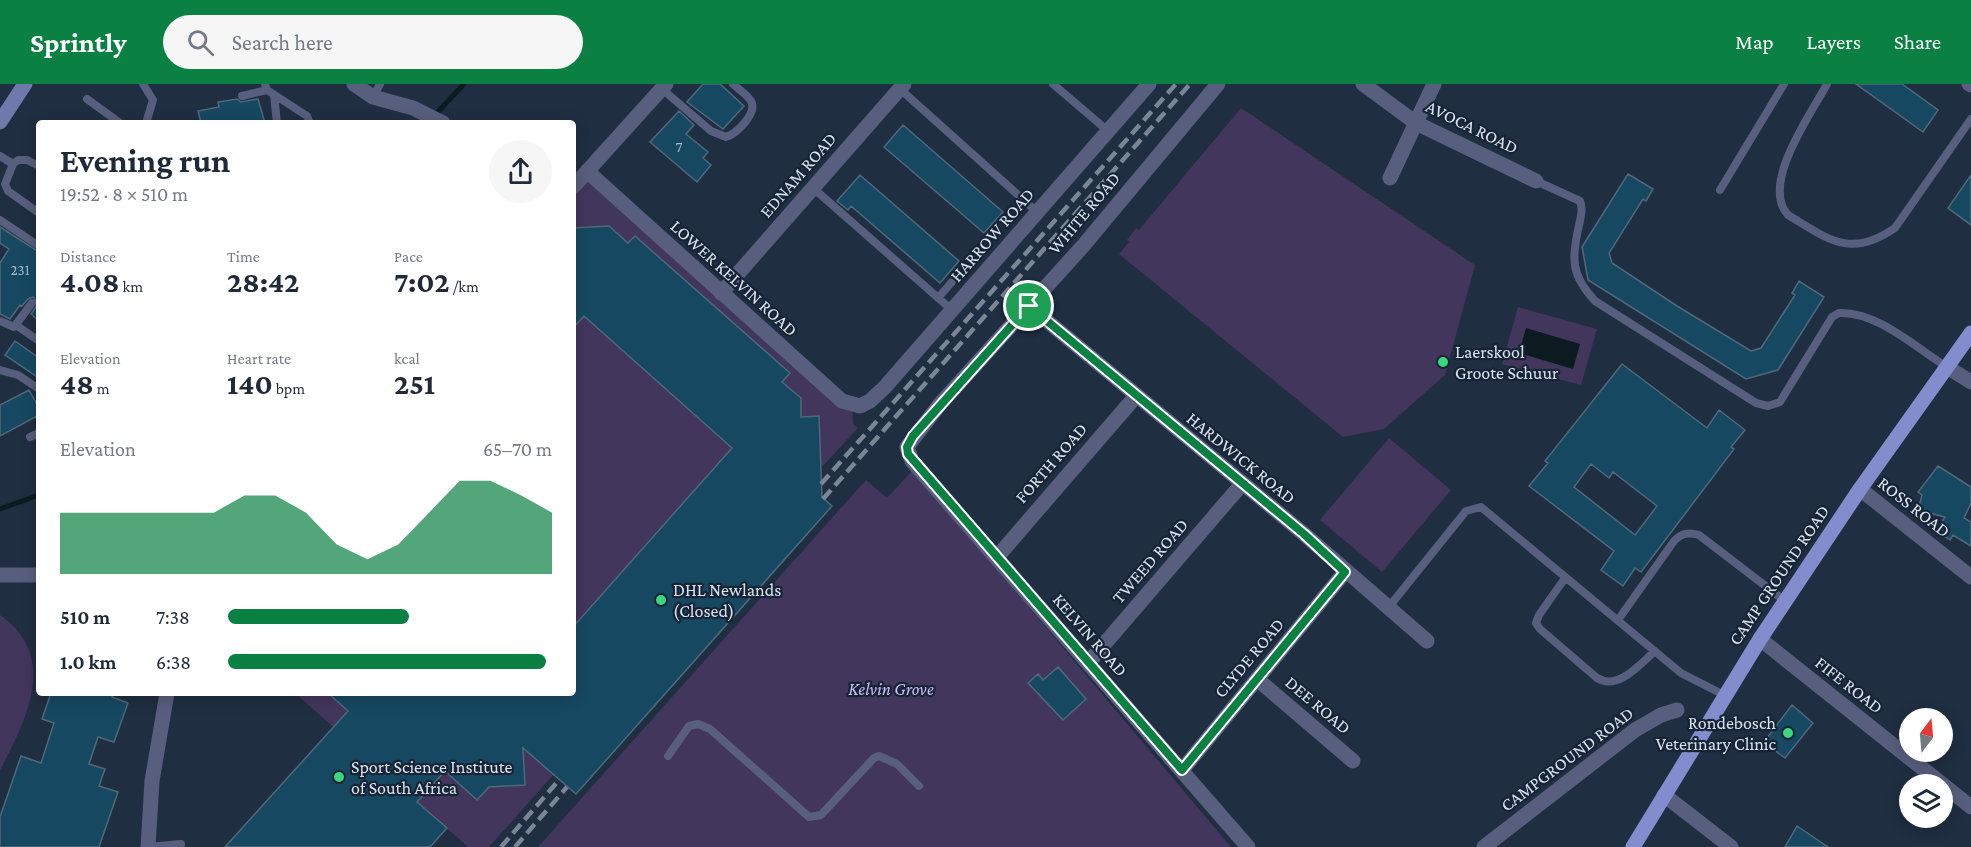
<!DOCTYPE html>
<html lang="en">
<head>
<meta charset="utf-8">
<style>
  :root { --surface:#fff; --page:#f6f6f7; --text:#1f2937; --muted:#747a83; --accent:#0b8043 }
  body { margin:0; font-family:"Crimson Pro",serif; background:var(--page); color:var(--text); height:100vh; display:flex; flex-direction:column; font-size:22px; white-space:nowrap }
  * { box-sizing:border-box; margin:0 }
  p { font-size:20px; color:var(--muted) }
  .icon { flex:none; width:33px; height:33px; fill:none; stroke:currentColor; stroke-width:2; stroke-linecap:round; stroke-linejoin:round }
  .map { position:relative; flex:1; overflow:hidden }
  .drawer { position:absolute; left:36px; top:36px; width:540px; height:576px; display:flex; flex-direction:column; background:var(--surface); border-radius:6px; box-shadow:0 3px 15px #0003 }
  .drawer>* { flex:none }
  .needle { width:39px; rotate:16deg }
  .buttons { position:absolute; left:1899px; top:624px; display:grid; gap:12px }
  .buttons a { display:grid; place-items:center; width:54px; height:54px; border-radius:50%; background:var(--surface); box-shadow:0 3px 15px #0003; font-size:30px }
  .pin { position:absolute; display:grid; place-items:center; width:51px; height:51px; color:#fff; margin:-26px; border:3px solid #fff; border-radius:50%; box-shadow:0 2px 6px #0007 }
  .round { display:grid; place-items:center; flex:none; width:63px; height:63px; border-radius:32px; background:var(--page) }
  .head { display:flex; align-items:center; justify-content:space-between; height:102px; padding:0 24px }
  h1 { font-size:33px; font-weight:700; line-height:45px }
  .metrics { display:grid; grid-template-columns:repeat(3,1fr); gap:9px; height:102px; padding:6px 24px }
  .metrics div { display:grid; align-content:center }
  .metrics b { font-size:30px; font-weight:700 }
  .metrics small { font-size:16px; font-weight:400 }
  .metrics p { font-size:16px }
  .chart { height:168px; padding:12px 24px }
  .chart p { display:flex; justify-content:space-between }
  .chart svg { width:100%; height:108px; margin-top:6px; fill:var(--accent); opacity:.7 }
  ul { padding:0 24px; list-style:none; font-size:20px }
  li { display:grid; grid-template-columns:96px 72px 1fr; align-items:center; height:45px }
  li i { height:15px; border-radius:8px; background:var(--accent) }
  header { display:flex; align-items:center; gap:36px; box-sizing:border-box; height:84px; padding:0 30px; background:var(--accent); color:#fff }
  header strong { font-size:28px }
  nav { display:flex; gap:33px; margin-inline-start:auto; font-size:21px }
  .search { width:420px; height:54px; background:var(--page); display:flex; align-items:center; gap:15px; box-sizing:border-box; padding:0 21px; border-radius:33px; color:var(--muted); font-size:22px }
  .map>svg:first-child { display:block }
  .green { fill:#42365d }
  .water { fill:#0b1b1f }
  .lines { fill:none; stroke-linecap:round; stroke-linejoin:round }
  .stream { stroke:#0b1b1f; stroke-width:5 }
  .building { fill:#164862; stroke:#4f6979; stroke-width:1.5; fill-rule:evenodd }
  .lane { stroke:#585e7d; stroke-width:8 }
  .street { stroke:#585e7d; stroke-width:15 }
  .secondary { stroke:#7079ab; stroke-width:15 }
  .primary { stroke:#838dcd; stroke-width:15 }
  .rail { stroke:#7a8696; stroke-width:4.5; stroke-dasharray:12 6; stroke-linecap:butt }
  .route-casing { stroke:#fff; stroke-width:12 }
  .route { stroke:#0b8043; stroke-width:8 }
  .poi-dot { fill:#3bd77e; stroke:#162436; stroke-width:2 }
  .labels { text-anchor:middle; stroke-width:4.5; stroke-linejoin:round; paint-order:stroke }
  .number-label { font-size:15px; fill:#a8bccc }
  .street-label { font-size:18px; fill:#d9e2ef; stroke:#162436 }
  .poi-label { font-size:18px; fill:#d9e2ef; stroke:#162436; text-anchor:start }
  .park-label { font-size:18px; font-style:italic; fill:#ccbcf9; stroke:#162436 }
</style>
</head>
<body>
<header>
<strong>Sprintly</strong>
<div class="search"><svg class="icon" aria-label="search" viewBox="0 0 24 24"><circle cx="10" cy="10" r="6"/><path d="M15 15l6 6"/></svg>Search here</div>
<nav><a>Map</a><a>Layers</a><a>Share</a></nav>
</header>
<div class="map">
<svg width="1971" height="763" viewBox="0 0 1971 763">
  <rect width="100%" height="100%" fill="#1f2e41"/>
  <path class="green" d="M1241 24 1475 181 1445 291 1384 345 1343 353 1119 170 1129 158 1127 156 1136 144 1139 146Z
    M587 87 852 320 853 340 858 344 821 384 822 413 832 422 576 710 553 691 489 763H468L295 609H573V103Z
    M1518 223 1597 245 1581 301 1502 280Z
    M1389 354 1451 406 1382 488 1320 436Z
    M913 386 1231 763H538L866 396 887 414Z
    M0 531C59 572 27 635 0 686Z"/>
  <path class="water" d="M1526 244 1580 260 1573 285 1519 269Z"/>
  <g class="lines">
    <path class="stream" d="M433 33 464 0
      M0 425 39 411"/>
  </g>
  <path class="building" d="M703 0H720L744 22 723 45 687 18Z
    M1856 0H1902L1938 26 1923 48Z
    M237 15 241 18 258 15 265 39H201L198 27 219 23 218 18Z
    M679 27 694 41 686 50 708 68 703 74 711 81 697 98 650 58Z
    M903 41 1003 128 984 149 884 63Z
    M1628 90 1653 105 1646 117 1643 115 1609 169 1612 179 1677 222 1751 267 1761 264 1795 211 1792 209 1799 197 1824 213 1778 286 1746 295 1588 196 1582 163Z
    M860 91 959 177 940 199 851 122 848 126 837 117Z
    M1971 91V141L1948 124Z
    M609 142 628 159 635 152 790 289 782 298 801 314V333L819 332 822 413 832 422 576 710 523 664 525 701 489 703 477 716 445 687 417 718 447 744 430 763H225L348 627 328 609H573V543L732 364 584 232 573 244V144Z
    M0 143 39 168V237L31 230 38 220 33 213 28 215 22 222 20 221 10 235 0 230V179L9 165 0 159Z
    M15 257 39 274V294L5 271Z
    M1622 280 1707 344 1719 326 1745 346 1731 363 1734 365 1641 488 1635 484 1623 502 1601 486 1614 467 1529 402 1548 379 1545 377ZM1591 380 1609 394 1613 388 1657 422 1635 451 1574 403Z
    M29 306 39 324V331L0 352V321Z
    M1938 382 1971 403V419L1964 434 1971 438V462L1953 451 1950 456 1936 447 1945 433 1918 426 1922 411 1918 408Z
    M1058 583 1086 615 1063 636 1028 599 1038 590 1043 596Z
    M51 609H113L112 613 128 619 114 658 98 653 89 680 105 685 99 702 118 708 99 763H0V733L21 672 41 679 54 639 42 635Z
    M1792 621 1813 639 1785 674 1764 658Z
    M1797 742 1828 763H1785Z"/>
  <g class="lines">
    <path class="lane" d="M143 0 153 16 146 39
      M265 0 267 6 307 32 310 39
      M1053 0 1108 47
      M1827 0C1811 30 1760 100 1788 131 1828 155 1850 175 1895 144L1971 35
      M662 5 711 47 726 53C736 50 758 29 751 17 747 10 738 5 733 0
      M900 5 1037 128
      M274 11 277 39
      M242 12 267 6
      M373 13 380 0
      M87 15 120 39
      M0 72 13 80
      M39 82 27 76H18L13 80 5 100 8 107 39 129
      M1536 97 1580 117C1583 125 1581 132 1579 141 1572 175 1570 190 1595 217L1756 319 1768 322 1780 318 1832 233 1839 229C1877 227 1916 264 1947 283
      M813 104 952 226
      M1720 106 1784 0
      M0 136 39 162
      M938 214 957 192
      M0 237 14 243 32 219
      M16 241 39 257
      M0 286 18 291 39 305
      M30 353 39 349
      M1565 494 1539 531 1536 539 1540 545 1597 594C1618 607 1640 580 1655 567
      M1388 524 1466 427 1481 423 1681 589 1724 611
      M1618 536 1674 457C1682 449 1688 448 1699 451L1785 517
      M668 672 689 642 698 640 710 645 809 733 821 731 874 674 879 672 897 680 919 702
      M148 763 181 760"/>
    <path class="street" d="M354 0 373 13 413 24 443 39
      M1218 0 1083 162 940 320 907 363 912 377 1248 763
      M1363 0 1416 39 1536 97
      M1969 0 1971 1
      M587 87 842 317 860 322 870 317 885 303 1149 0
      M1390 94 1434 0
      M573 103 666 0
      M721 209 904 0
      M1029 222 1304 450 1427 557
      M1947 283 1971 298
      M1860 405 1971 493
      M997 473 1136 312
      M0 491H39
      M1760 555 1971 723
      M1088 579 1242 400
      M1257 595 1353 677
      M1182 686 1345 488
      M1664 711 1731 763
      M148 763 152 697 167 609
      M1484 763 1635 646 1661 631 1677 626"/>
    <path class="secondary" d="M0 38 25 0"/>
    <path class="primary" d="M1633 763 1760 555 1860 405 1971 249"/>
    <path class="rail" d="M821 400 1176 0
      M823 415 1190 0
      M501 763 559 696
      M515 763 567 703"/>
  </g>
  <g class="lines">
    <g class="route-casing">
      <path id="route" d="M1029 222 1304 450 1345 488 1182 686 908 370 907 363 913 352Z"/>
    </g>
    <use href="#route" class="route"/>
  </g>
  <g class="poi-dot">
    <circle cx="1443" cy="278" r="6"/>
    <circle cx="661" cy="516" r="6"/>
    <circle cx="1788" cy="649" r="6"/>
    <circle cx="339" cy="693" r="6"/>
  </g>
  <g class="labels">
    <g class="number-label">
      <text x="679" y="68">7</text>
      <text x="20" y="191">231</text>
    </g>
    <g class="street-label">
      <text transform="translate(1472 43) rotate(26)" y="6">AVOCA ROAD</text>
      <text transform="translate(798 91) rotate(-49)" y="6">EDNAM ROAD</text>
      <text transform="translate(1084 129) rotate(-50)" y="6">WHITE ROAD</text>
      <text transform="translate(992 151) rotate(-49)" y="6">HARROW ROAD</text>
      <text transform="translate(734 194) rotate(42)" y="6">LOWER KELVIN ROAD</text>
      <text transform="translate(1241 374) rotate(39)" y="6">HARDWICK ROAD</text>
      <text transform="translate(1051 379) rotate(-49)" y="6">FORTH ROAD</text>
      <text transform="translate(1914 423) rotate(38)" y="6">ROSS ROAD</text>
      <text transform="translate(1150 477) rotate(-49)" y="6">TWEED ROAD</text>
      <text transform="translate(1779 491) rotate(-56)" y="6">CAMP GROUND ROAD</text>
      <text transform="translate(1090 551) rotate(49)" y="6">KELVIN ROAD</text>
      <text transform="translate(1249 574) rotate(-50)" y="6">CLYDE ROAD</text>
      <text transform="translate(1849 601) rotate(38)" y="6">FIFE ROAD</text>
      <text transform="translate(1318 621) rotate(40)" y="6">DEE ROAD</text>
      <text transform="translate(1567 675) rotate(-37)" y="6">CAMPGROUND ROAD</text>
    </g>
    <g class="poi-label">
      <text x="1455" y="274">Laerskool<tspan x="1455" dy="21">Groote Schuur</tspan></text>
      <text x="673" y="512">DHL Newlands<tspan x="673" dy="21">(Closed)</tspan></text>
      <text x="1776" y="645" text-anchor="end">Rondebosch<tspan x="1776" dy="21">Veterinary Clinic</tspan></text>
      <text x="351" y="689">Sport Science Institute<tspan x="351" dy="21">of South Africa</tspan></text>
    </g>
    <g class="park-label">
      <text x="891" y="611">Kelvin Grove</text>
    </g>
  </g>
</svg>
<div class="buttons">
<a><svg class="needle" viewBox="-14 -14 28 28"><path d="M0-13l5 13h-10z" fill="#e53935"/><path d="M0 13l5-13h-10z" fill="#747a83"/></svg></a>
<a><svg class="icon" aria-label="layers" viewBox="0 0 24 24"><path d="M12 4l9 5-9 5-9-5zM3 14l9 5 9-5"/></svg></a>
</div>
<div class="pin" style="left:1029px;top:222px;background:#1e9e55"><svg class="icon" aria-label="arrive" viewBox="0 0 24 24"><path d="M6 21V4h12l-3 4 3 4H6"/></svg></div>
<section class="drawer">
<div class="head"><div><h1>Evening run</h1><p>19:52 · 8 × 510 m</p></div><a class="round"><svg class="icon" aria-label="share" viewBox="0 0 24 24"><path d="M12 15V3M7 8l5-5 5 5M5 13v7h14v-7"/></svg></a></div>
<div class="metrics">
<div><p>Distance</p><b>4.08<small> km</small></b></div>
<div><p>Time</p><b>28:42</b></div>
<div><p>Pace</p><b>7:02<small> /km</small></b></div>
</div>
<div class="metrics">
<div><p>Elevation</p><b>48<small> m</small></b></div>
<div><p>Heart rate</p><b>140<small> bpm</small></b></div>
<div><p>kcal</p><b>251</b></div>
</div>
<div class="chart"><p><span>Elevation</span>65–70 m</p>
<svg viewBox="0 0 160 44" preserveAspectRatio="none"><path d="M0 44V19L10 19L20 19L30 19L40 19L50 19L60 12L70 12L80 19L90 32L100 38L110 32L120 19L130 6L140 6L150 12L160 19V44z"/></svg>
</div>
<ul>
<li><b>510 m</b>7:38<i style="width:56%"></i></li>
<li><b>1.0 km</b>6:38<i style="width:98%"></i></li>
</ul>
</section>
</div>
</body>
</html>
